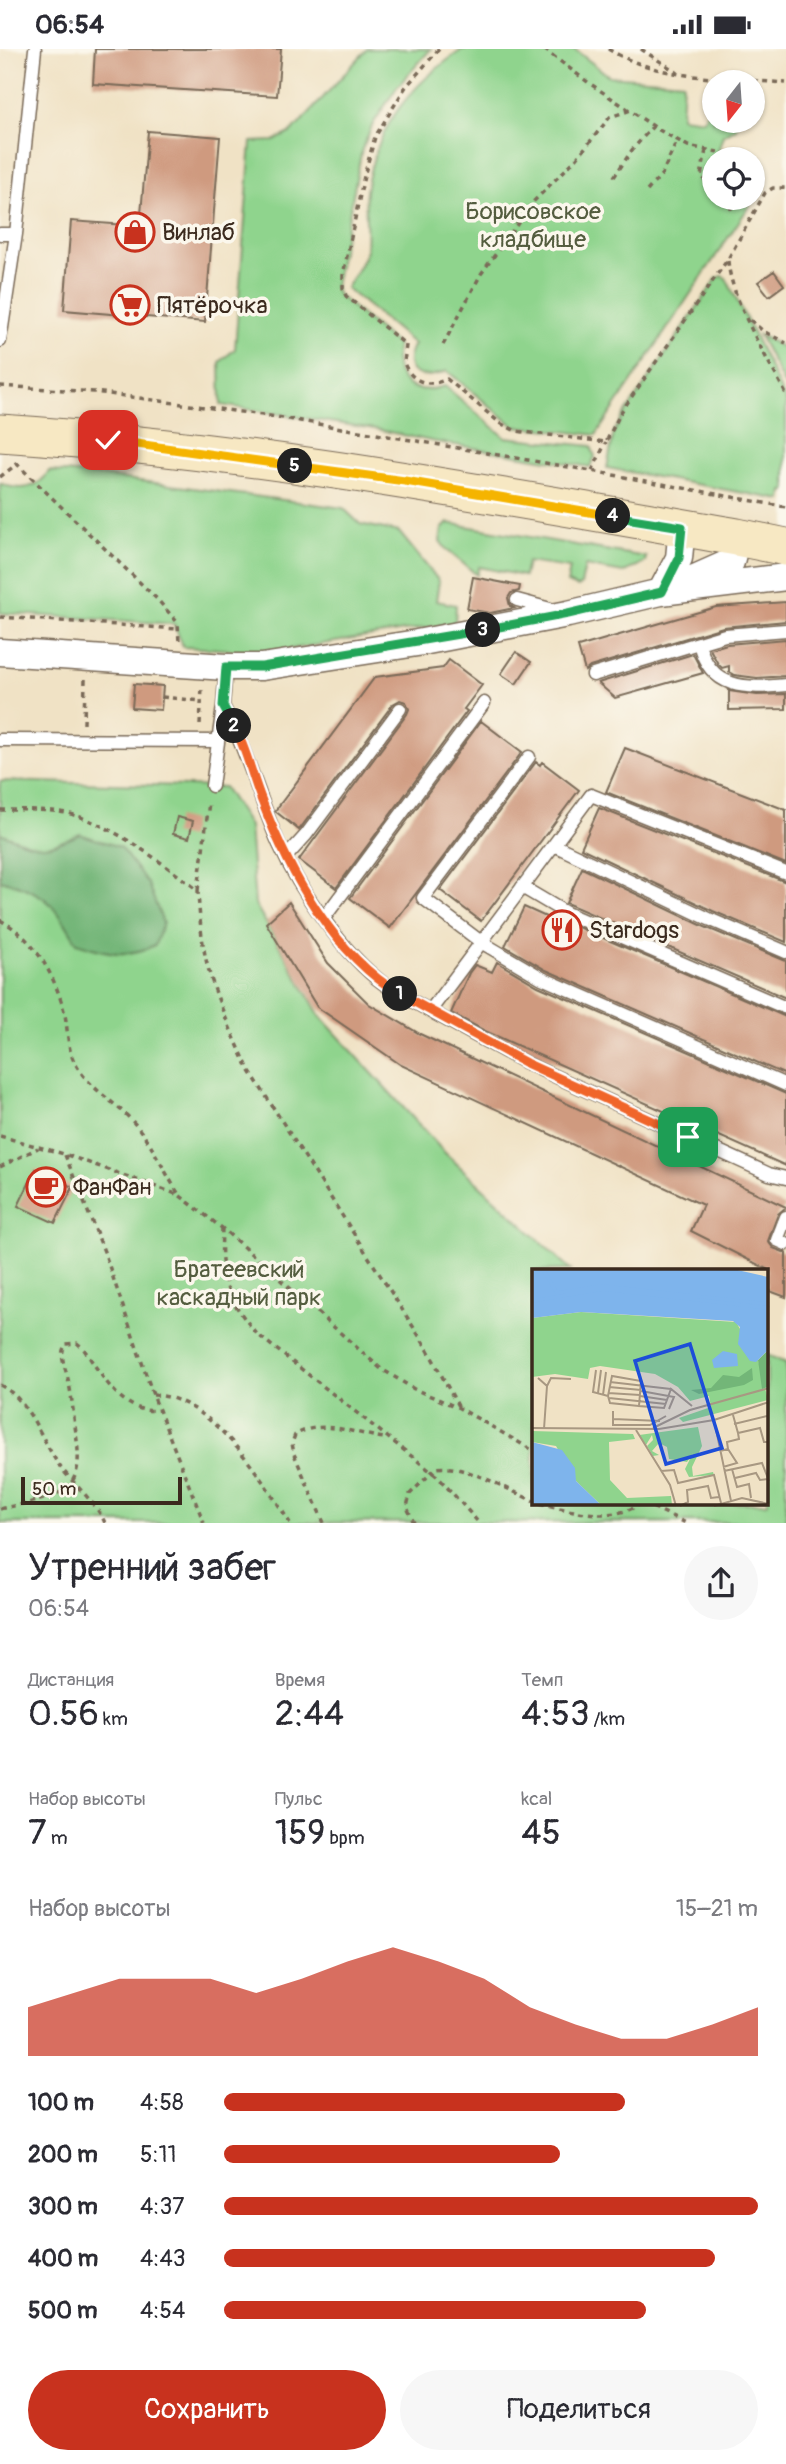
<!DOCTYPE html>
<html lang="ru">
<head>
<meta charset="utf-8">
<style>
  :root { --surface:#fff; --page:#f7f7f7; --text:#2b2b33; --muted:#7c7c81; --accent:#c8321e }
  body { margin:0; font-family:Pangolin,sans-serif; background:var(--page); color:var(--text); height:100vh; display:flex; flex-direction:column; font-size:26px; white-space:nowrap }
  * { box-sizing:border-box; margin:0 }
  p { font-size:23px; color:var(--muted) }
  .icon { flex:none; width:38px; height:38px; fill:none; stroke:currentColor; stroke-width:2; stroke-linecap:round; stroke-linejoin:round }
  .map { position:relative; height:1474px; overflow:hidden }
  .details { display:flex; flex-direction:column; background:var(--surface); flex:1 }
  .details>* { flex:none }
  .needle { width:46px; rotate:197deg }
  .tools { position:absolute; left:702px; top:21px; display:grid; gap:14px }
  .tools a { display:grid; place-items:center; width:63px; height:63px; border-radius:50%; background:var(--surface); box-shadow:0 2px 5px #0004; font-size:35px }
  .scale { position:absolute; left:21px; bottom:18px; width:161px; box-sizing:border-box; padding-left:7px; border:4px solid #3b2a1e; border-top:0; font-size:19px; line-height:24px; white-space:nowrap; color:#3b2a1e; -webkit-text-stroke:5px #fbf7ec; paint-order:stroke }
  .pin { position:absolute; display:grid; place-items:center; width:60px; height:60px; color:#fff; margin:-30px; border-radius:14px; box-shadow:0 4px 10px #0006 }
  .km { position:absolute; width:35px; height:35px; margin:-18px; border-radius:50%; background:#222; color:#fff; font-size:19px; line-height:35px; text-align:center }
  .round { display:grid; place-items:center; flex:none; width:74px; height:74px; border-radius:37px; background:var(--page) }
  .head { display:flex; align-items:center; justify-content:space-between; height:119px; padding:0 28px }
  h1 { font-size:38px; font-weight:600; line-height:52px }
  .stats { display:grid; grid-template-columns:repeat(3,1fr); gap:10px; height:119px; padding:7px 28px }
  .stats div { display:grid; align-content:center }
  .stats b { font-size:35px; font-weight:600 }
  .stats small { font-size:19px; font-weight:400 }
  .stats p { font-size:19px }
  .chart { height:196px; padding:14px 28px }
  .chart p { display:flex; justify-content:space-between }
  .chart svg { width:100%; height:126px; margin-top:7px; fill:var(--accent); opacity:.7 }
  .action { display:flex; gap:14px; margin-top:auto; padding:14px 28px }
  .action a { flex:1; height:80px; border-radius:42px; background:var(--accent); color:#fff; font-size:28px; font-weight:600; line-height:80px; text-align:center }
  .action a+a { background:var(--page); color:var(--text) }
  ul { padding:0 28px; list-style:none; font-size:23px }
  li { display:grid; grid-template-columns:112px 84px 1fr; align-items:center; height:52px }
  li i { height:18px; border-radius:9px; background:var(--accent) }
  .status { display:flex; justify-content:space-between; align-items:center; height:49px; padding:0 35px; background:var(--surface); direction:ltr }
  .status svg { height:19px; fill:currentColor }
  .map>svg:first-child { display:block }
  .green { fill:#8fd48d; stroke:#657f56; stroke-width:2 }
  .forest { fill:#73b678; stroke:#57704b; stroke-width:2 }
  .building { fill:#cf9a7f }
  .lines { fill:none; stroke-linecap:round; stroke-linejoin:round }
  .service-casing { stroke:#7a6a58; stroke-width:15 }
  .minor-casing { stroke:#7a6a58; stroke-width:29 }
  .secondary-casing { stroke:#7a6a58; stroke-width:39 }
  .path { stroke:#7a6a58; stroke-width:3.5; stroke-dasharray:5 5; stroke-linecap:butt }
  .service { stroke:#fff; stroke-width:12 }
  .minor { stroke:#fff; stroke-width:26 }
  .secondary { stroke:#f7e8c3; stroke-width:37 }
  .split-1-casing { stroke:#fff; stroke-width:14 }
  .split-2-casing { stroke:#fff; stroke-width:14 }
  .split-3-casing { stroke:#fff; stroke-width:14 }
  .split-4-casing { stroke:#fff; stroke-width:14 }
  .split-5-casing { stroke:#fff; stroke-width:14 }
  .split-6-casing { stroke:#fff; stroke-width:14 }
  .split-1 { stroke:#f0652b; stroke-width:9 }
  .split-2 { stroke:#f0652b; stroke-width:9 }
  .split-3 { stroke:#22a559; stroke-width:9 }
  .split-4 { stroke:#22a559; stroke-width:9 }
  .split-5 { stroke:#f5b400; stroke-width:9 }
  .split-6 { stroke:#f5b400; stroke-width:9 }
  .labels { text-anchor:middle; stroke-width:7; stroke-linejoin:round; paint-order:stroke }
  .park-label { font-size:24px; fill:#545d3f; stroke:#fbf7ec }
  .poi-label { font-size:24px; fill:#3b2a1e; stroke:#fbf7ec; text-anchor:start }
  .inset-river { fill:none; stroke:#7eb4ec; stroke-width:3.5 }
  .inset-road { fill:none; stroke:#a89882; stroke-width:2 }
  .view { fill:#1d4ed8; fill-opacity:0.15; stroke:#1d4ed8; stroke-width:3.5 }
  .inset-edge { fill:none; stroke:#3b2a1e; stroke-width:3.5 }
</style>
</head>
<body>
<div class="status"><b>06:54</b><svg viewBox="0 0 49 12"><path d="M0 12V9h3v3zM5 12V6h3v6zM10 12V3h3v9zM15 12V0h3v12zM26 1h20v11H26zM47 4h2v5h-2z"/></svg></div>
<div class="map">
<svg width="786" height="1474" viewBox="0 0 786 1474">
  <rect width="100%" height="100%" fill="#fbf7ec"/>
  <filter id="ink" filterUnits="userSpaceOnUse"><feTurbulence type="fractalNoise" baseFrequency=".0143" numOctaves="2"/><feDisplacementMap in="SourceGraphic" scale="14" xChannelSelector="R" yChannelSelector="G"/><feConvolveMatrix kernelMatrix="1 2 1 2 8 2 1 2 1" color-interpolation-filters="sRGB"/></filter>
  <filter id="wash" filterUnits="userSpaceOnUse"><feTurbulence type="fractalNoise" baseFrequency=".00686" numOctaves="4" result="noise"/><feDisplacementMap in="SourceGraphic" scale="28" xChannelSelector="R" yChannelSelector="G"/><feGaussianBlur stdDeviation="1.57" result="paint"/><feColorMatrix in="noise" values="0 0 0 0 0 0 0 0 0 0 0 0 0 0 0 0 0 1.4 0 .05"/><feComposite in="paint" operator="in"/></filter>
  <g filter="url(#wash)">
    <rect width="100%" height="100%" fill="#f0e2c5"/>
    <path class="green" d="M367 0H431L397 38 373 75 362 100 335 237 337 245 397 296C392 332 409 348 445 337L505 388 591 397 595 408 590 418 431 392 375 380 221 356 220 313 235 300 251 93 274 92 292 83Z
      M463 0H574L609 27 683 33 681 68 704 71 708 60 714 54V72H739L735 80 723 86 716 110H714V149H742L750 156 596 386 514 377 447 322C422 333 398 325 414 295L346 239C352 228 364 213 366 201 368 181 364 161 366 142 376 77 410 36 463 0Z
      M722 227 726 229 786 352V442H783L782 451 607 419 614 383 622 369 717 229Z
      M759 286 786 300V339Z
      M49 422 88 425 343 459 360 475 399 483 439 532 436 552 456 556 455 574 272 603 183 598 174 575 0 564V434C19 443 39 440 49 422Z
      M448 474 646 508 645 513 623 524 585 517 581 536 578 538 567 534 570 519 527 513 524 527 479 518 477 526 447 501 440 492 442 480Z
      M0 732 224 738 249 777 255 855 320 967 443 1102 571 1221 534 1222V1454H767V1306L786 1314V1473L0 1474Z"/>
    <path class="forest" d="M0 784C39 799 41 803 80 785L120 798 148 835 163 874 155 896C126 910 107 904 77 894 54 854 46 843 0 831Z"/>
    <g id="blocks">
      <path class="building" d="M95 0H281L277 47 93 35Z
        M148 82 220 88 205 273 64 261 71 172 140 177Z
        M774 222 784 236 769 247 758 233Z
        M473 528 520 537 519 542 511 544 508 549 510 557 514 559 490 564 467 560Z
        M786 553V572L723 578 590 618 585 622 578 598 716 558Z
        M786 590V627L757 629 734 626 729 623V617L722 619 718 615 710 600 727 595Z
        M516 603 531 613 516 635 501 625Z
        M693 605 703 624 615 649 598 634Z
        M449 611 482 636 464 660 467 662 336 839 299 811 407 665 409 660 406 653 400 651 393 655 299 781 275 762 375 628 443 619Z
        M134 635 163 637 161 661 132 659Z
        M729 642 757 646 786 645V660L729 661Z
        M481 672 522 703 390 879 350 849Z
        M625 699 786 761V815L606 743Z
        M536 713 540 716 542 713 579 741 481 872 440 841Z
        M599 759 786 833V893L713 862 581 799Z
        M177 768 193 772 189 789 173 785Z
        M582 819 705 878 786 912V949L566 854Z
        M289 853 328 914 369 955 420 985 786 1158 778 1165 768 1192 773 1199 786 1204V1248L767 1241V1220L691 1182 703 1156 401 1016 317 958 266 874Z
        M524 858 557 873 559 870 786 968V1026L546 921 505 897Z
        M497 913 538 937 786 1045V1117L483 981 451 964 469 924 475 916 492 923Z
        M36 1120 73 1138 55 1174 18 1157Z"/>
    </g>
  </g>
  <g filter="url(#ink)">
    <use href="#blocks" fill-opacity="0" stroke="#7a6a58" stroke-width="2"/>
    <g class="lines">
      <g class="service-casing">
        <path id="service" d="M0 185H16
          M0 292 16 185 35 0
          M517 551 554 561
          M699 594C710 641 746 640 786 636
          M593 626 725 586 786 581
          M223 657C247 701 259 749 279 795 299 840 344 906 384 935 398 945 415 953 430 962L591 746 786 824
          M0 691 218 692
          M529 708 423 849 481 893 542 929 786 1036
          M212 737 223 657 226 618
          M554 796 709 870 786 903
          M286 808 306 786 400 660
          M522 838 566 864 786 959
          M324 869 484 654
          M430 962 526 1014 769 1125 786 1129
          M786 1168 777 1191 786 1195"/>
      </g>
      <g class="minor-casing">
        <path id="minor" d="M686 533 731 513 737 488
          M661 543 679 509 682 478
          M0 603 226 618H262L417 594 568 565 661 543 786 528"/>
      </g>
      <g class="secondary-casing">
        <path id="secondary" d="M0 384C247 400 493 446 737 488L786 498"/>
      </g>
      <path class="path" d="M439 0 405 39 375 88 364 127 343 226V239L346 247 406 296 404 314C411 333 429 339 447 330L500 374 516 382 606 393 621 363 728 210 765 144 773 139H786
        M544 0 589 34 659 81 688 97 718 103
        M608 0C661 32 726 29 786 34
        M641 0 678 24
        M706 101 701 127 714 140
        M614 128 632 101 653 77
        M647 142 662 125 677 92
        M723 149 730 156 732 164
        M728 212C731 251 767 309 786 345
        M750 271 763 282 786 294
        M443 296 481 225 534 152 576 110 610 68 631 61
        M0 337 95 343 277 368 592 422 786 458
        M592 422 606 393
        M0 428 17 415 157 550 178 574 179 594
        M0 568 178 580
        M162 648 202 652
        M84 675 85 630
        M200 676 202 638
        M0 761C20 761 41 760 60 763 107 770 160 813 198 841 199 863 201 885 205 906 213 945 232 983 248 1019L428 1301 459 1359
        M198 841 209 753
        M0 871C35 889 56 928 65 966 68 981 67 1000 75 1014 89 1040 116 1053 135 1075 152 1095 164 1122 178 1144
        M0 1087 64 1105 179 1146 222 1179 380 1319 414 1340 459 1359 534 1402
        M65 1106 105 1205 153 1346 204 1474
        M0 1118 38 1099
        M222 1179C220 1229 224 1246 257 1285L438 1428 479 1474
        M0 1336C30 1351 42 1393 61 1419 73 1434 98 1456 105 1474
        M153 1346C211 1347 262 1430 290 1474
        M540 1454C570 1462 615 1474 641 1454
        M644 1454 686 1474
        M0 1460C19 1455 40 1453 57 1445 83 1433 79 1406 76 1384 73 1364 72 1345 67 1326 64 1315 59 1305 66 1295L77 1294 83 1299C100 1323 122 1367 159 1361
        M324 1474 294 1405 292 1394 295 1386C323 1369 355 1385 384 1389
        M414 1474 407 1458 410 1445 436 1419C463 1414 508 1441 534 1452"/>
      <use href="#service" class="service"/>
      <use href="#minor" class="minor"/>
      <use href="#secondary" class="secondary"/>
    </g>
  </g>
  <g class="lines" filter="url(#ink)">
    <g class="split-1-casing">
      <path id="split-1" d="M400 945 526 1014 688 1088"/>
    </g>
    <g class="split-2-casing">
      <path id="split-2" d="M234 677C247 701 252 728 262 752 289 823 333 905 400 945"/>
    </g>
    <g class="split-3-casing">
      <path id="split-3" d="M234 677 223 657 226 618H262L483 581"/>
    </g>
    <g class="split-4-casing">
      <path id="split-4" d="M483 581 568 565 662 543 679 509 682 478 613 467"/>
    </g>
    <g class="split-5-casing">
      <path id="split-5" d="M295 417 405 432 613 467"/>
    </g>
    <g class="split-6-casing">
      <path id="split-6" d="M108 391 295 417"/>
    </g>
    <use href="#split-1" class="split-1"/>
    <use href="#split-2" class="split-2"/>
    <use href="#split-3" class="split-3"/>
    <use href="#split-4" class="split-4"/>
    <use href="#split-5" class="split-5"/>
    <use href="#split-6" class="split-6"/>
  </g>
  <defs>
    <g id="shop-ring" transform="scale(2.0125)"><circle r="9.5" fill="#fbf7ec" stroke="#c8321e" stroke-width="1.5"/><path d="M-5-2.5h2.3a2.7 3.5 0 0 1 5.4 0H5L5.5 6h-11ZM-1.5-2.5h3a1.5 2.3 0 0 0-3 0Z" fill="#c8321e"/></g>
    <g id="supermarket-ring" transform="scale(2.0125)"><circle r="9.5" fill="#fbf7ec" stroke="#c8321e" stroke-width="1.5"/><path d="M-6-5.5h2.5l.6 2H6L4.5 2H-2.5L-4.4-4H-6ZM-1.5 3.2a1.3 1.3 0 1 0 .1 0ZM3 3.2a1.3 1.3 0 1 0 .1 0Z" fill="#c8321e"/></g>
    <g id="restaurant-ring" transform="scale(2.0125)"><circle r="9.5" fill="#fbf7ec" stroke="#c8321e" stroke-width="1.5"/><path d="M-5-6h1v4h1v-4h1v4h1v-4h1v5L-1.5 .5V6h-2V.5L-5-1ZM5-6V6H3V1.5H1.5Q1.5-4 5-6Z" fill="#c8321e"/></g>
    <g id="cafe-ring" transform="scale(2.0125)"><circle r="9.5" fill="#fbf7ec" stroke="#c8321e" stroke-width="1.5"/><path d="M-5.5-4.5H6V0H3Q3 3.5 0 3.5H-2.5Q-5.5 3.5-5.5 0ZM3-3.2v2h1.7v-2ZM-6 4.5H4V6H-6Z" fill="#c8321e"/></g>
  </defs>
  <g fill-rule="evenodd">
    <use href="#shop-ring" x="135" y="183"/>
    <use href="#supermarket-ring" x="130" y="256"/>
    <use href="#restaurant-ring" x="562" y="881"/>
    <use href="#cafe-ring" x="46" y="1138"/>
  </g>
  <g class="labels">
    <g class="park-label">
      <text x="533" y="170">Борисовское<tspan x="533" dy="28">кладбище</tspan></text>
      <text x="239" y="1228">Братеевский<tspan x="239" dy="28">каскадный парк</tspan></text>
    </g>
    <g class="poi-label">
      <text x="162" y="191">Винлаб</text>
      <text x="157" y="264">Пятёрочка</text>
      <text x="589" y="889">Stardogs</text>
      <text x="73" y="1146">ФанФан</text>
    </g>
  </g>
  <g transform="translate(532 1220)">
    <rect width="236" height="236" fill="#f0e2c5"/>
    <path d="M49 43 204 53 226 91 236 131 151 153 147 149 179 138 177 127 158 132 146 118 123 105 68 97 58 99 56 110 23 105 0 108V49ZM166 158 170 177 160 198 161 207 181 203 182 206 157 208 153 200 161 184 155 193 137 190 135 178 127 174 120 182 127 186 121 187 115 177 121 171 120 166 114 176 107 166ZM0 162 101 165 103 170 77 173 78 211 95 229 139 227 140 236H69L44 212 24 177 0 173Z" fill="#8fd48d"/>
    <path d="M236 81V118L230 120 226 91ZM220 99 221 111 212 116 167 125 159 121 179 119 191 106 207 108Z" fill="#73b678"/>
    <path d="M0 0H201L236 8V81L224 93 218 92 206 75 208 58 201 52 49 43 0 49ZM191 82 205 85 206 97 182 99 180 91ZM0 173 30 181 43 199 44 212 69 236H0Z" fill="#7eb4ec"/>
    <path class="inset-river" d="M11 0 25 24 70 17 237 35M0 32 71 20 237 39"/>
    <path class="inset-road" d="M64 101 61 123 76 127 80 107 109 112 107 137 132 139 139 120 160 137M6 109 15 117 12 160M78 113 139 120M15 117 19 109 39 110M77 118 109 121M109 122 142 128 137 140M66 124 69 101M76 124 108 126M71 126 74 103M76 127 78 134 107 137M108 127 135 131M77 129 134 135M81 142V156H118L134 147M201 146 206 164 228 159 232 173H237M81 150 128 152M182 151 199 232M202 155 235 147M0 159 127 160 182 151 237 133M121 159 158 141 237 119M104 161 138 216 144 237M188 182 196 180 195 173 207 170 206 164M191 198 205 194 196 180M200 200 205 218 217 215 219 229M129 202 142 201 146 214 182 206 189 234M192 202 230 194 237 212M203 209 224 204 228 211 236 210M148 237 156 233 155 221 176 217 179 229 187 228M182 237 210 229 237 235"/>
    <path class="view" d="M158 75 190 179 134 195 103 92Z"/>
    <rect width="236" height="236" class="inset-edge"/>
  </g>
</svg>
<div class="tools">
<a><svg class="needle" viewBox="-14 -14 28 28"><path d="M0-13l5 13h-10z" fill="#e53935"/><path d="M0 13l5-13h-10z" fill="#7c7c81"/></svg></a>
<a><svg class="icon" aria-label="locate" viewBox="0 0 24 24"><circle cx="12" cy="12" r="6"/><path d="M12 2v4M12 18v4M2 12h4M18 12h4"/></svg></a>
</div>
<div class="scale">50 m</div>
<div class="pin" style="left:688px;top:1088px;background:#1e9e55"><svg class="icon" aria-label="arrive" viewBox="0 0 24 24"><path d="M6 21V4h12l-3 4 3 4H6"/></svg></div>
<div class="pin" style="left:108px;top:391px;background:#d93025"><svg class="icon" aria-label="check" viewBox="0 0 24 24"><path d="M5 12l5 5 9-10"/></svg></div>
<b class="km" style="left:400px;top:945px">1</b>
<b class="km" style="left:234px;top:677px">2</b>
<b class="km" style="left:483px;top:581px">3</b>
<b class="km" style="left:613px;top:467px">4</b>
<b class="km" style="left:295px;top:417px">5</b>
</div>
<section class="details">
<div class="head"><div><h1>Утренний забег</h1><p>06:54</p></div><a class="round"><svg class="icon" aria-label="share" viewBox="0 0 24 24"><path d="M12 15V3M7 8l5-5 5 5M5 13v7h14v-7"/></svg></a></div>
<div class="stats">
<div><p>Дистанция</p><b>0.56<small> km</small></b></div>
<div><p>Время</p><b>2:44</b></div>
<div><p>Темп</p><b>4:53<small> /km</small></b></div>
</div>
<div class="stats">
<div><p>Набор высоты</p><b>7<small> m</small></b></div>
<div><p>Пульс</p><b>159<small> bpm</small></b></div>
<div><p>kcal</p><b>45</b></div>
</div>
<div class="chart"><p><span>Набор высоты</span>15–21 m</p>
<svg viewBox="0 0 160 44" preserveAspectRatio="none"><path d="M0 44V27L10 22L20 17L30 17L40 17L50 22L60 17L70 11L80 6L90 11L100 17L110 27L120 33L130 38L140 38L150 33L160 27V44z"/></svg>
</div>
<ul>
<li><b>100 m</b>4:58<i style="width:75%"></i></li>
<li><b>200 m</b>5:11<i style="width:63%"></i></li>
<li><b>300 m</b>4:37<i style="width:100%"></i></li>
<li><b>400 m</b>4:43<i style="width:92%"></i></li>
<li><b>500 m</b>4:54<i style="width:79%"></i></li>
</ul>
<div class="action"><a>Сохранить</a><a>Поделиться</a></div>
</section>
</body>
</html>
